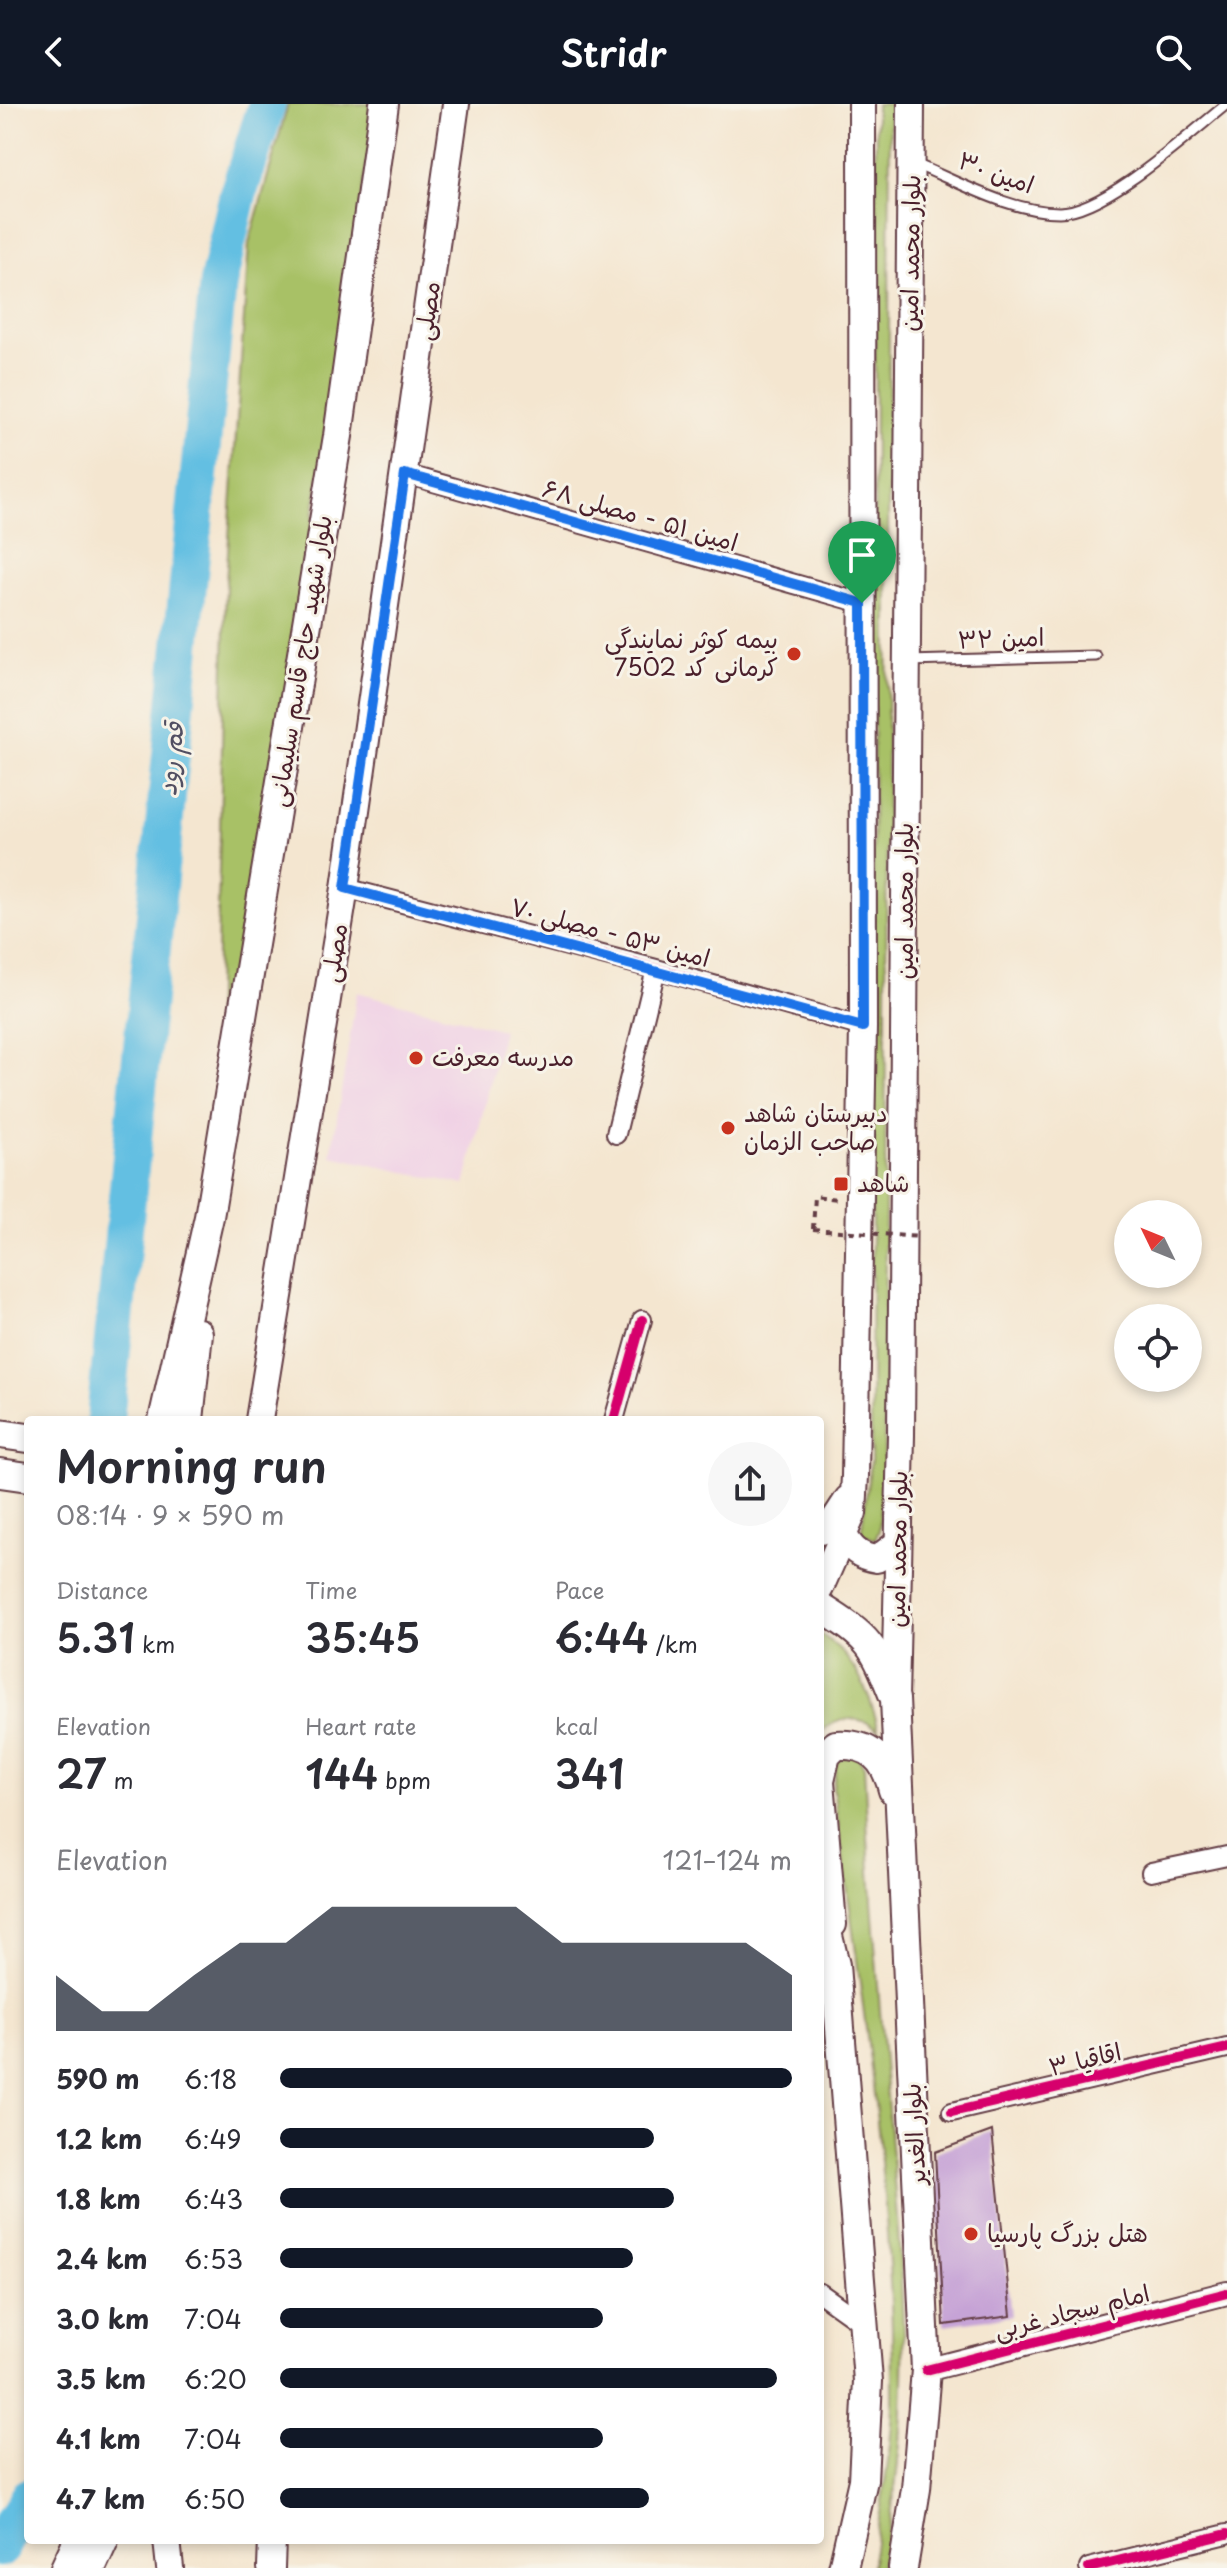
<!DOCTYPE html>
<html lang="en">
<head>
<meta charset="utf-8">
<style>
  :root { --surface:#fff; --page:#f7f7f7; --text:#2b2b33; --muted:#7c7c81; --accent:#111827 }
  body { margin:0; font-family:"Playpen Sans","Playpen Sans Arabic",sans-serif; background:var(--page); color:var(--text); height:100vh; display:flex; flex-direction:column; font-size:30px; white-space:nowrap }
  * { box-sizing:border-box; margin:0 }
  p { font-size:26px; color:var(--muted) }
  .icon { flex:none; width:44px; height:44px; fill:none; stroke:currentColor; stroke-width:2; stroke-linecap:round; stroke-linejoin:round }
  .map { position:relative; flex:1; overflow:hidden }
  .side { position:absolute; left:24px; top:1312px; width:800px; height:1128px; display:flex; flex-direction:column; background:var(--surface); border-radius:8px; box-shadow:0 4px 12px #0003 }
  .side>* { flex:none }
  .needle { width:52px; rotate:313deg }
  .buttons { position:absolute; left:1114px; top:1096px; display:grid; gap:16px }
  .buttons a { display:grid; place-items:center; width:88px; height:88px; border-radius:50%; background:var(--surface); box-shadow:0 4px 12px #0003; font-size:40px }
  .pin { position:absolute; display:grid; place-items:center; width:68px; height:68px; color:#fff; margin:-82px -34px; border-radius:50% 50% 50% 0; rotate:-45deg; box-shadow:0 0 8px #0007 }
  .pin .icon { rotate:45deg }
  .round { display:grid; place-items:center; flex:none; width:84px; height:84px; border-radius:42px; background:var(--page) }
  .overview { display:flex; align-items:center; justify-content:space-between; height:136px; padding:0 32px }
  h1 { font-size:44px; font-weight:600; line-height:60px }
  .figures { display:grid; grid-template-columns:repeat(3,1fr); gap:12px; height:136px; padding:8px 32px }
  .figures div { display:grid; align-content:center }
  .figures b { font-size:40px; font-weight:600 }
  .figures small { font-size:22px; font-weight:400 }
  .figures p { font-size:22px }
  .chart { height:224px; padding:16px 32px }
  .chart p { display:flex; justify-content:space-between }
  .chart svg { width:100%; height:144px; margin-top:8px; fill:var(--accent); opacity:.7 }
  ul { padding:0 32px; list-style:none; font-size:26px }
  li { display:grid; grid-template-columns:128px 96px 1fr; align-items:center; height:60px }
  li i { height:20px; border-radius:10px; background:var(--accent) }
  header { display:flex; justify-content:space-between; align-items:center; height:104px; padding:0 32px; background:var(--accent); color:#fff; font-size:36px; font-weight:600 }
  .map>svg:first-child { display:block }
  .built { fill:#f0d0e5 }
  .green { fill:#a8c166; stroke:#797048; stroke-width:2 }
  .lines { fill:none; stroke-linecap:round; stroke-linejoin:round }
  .river { stroke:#64bfe2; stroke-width:38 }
  .building { fill:#c6a3d6 }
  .service-casing { stroke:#643d44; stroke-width:13 }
  .minor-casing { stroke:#643d44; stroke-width:22 }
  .tertiary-casing { stroke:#643d44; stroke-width:26 }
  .secondary-casing { stroke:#643d44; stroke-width:30 }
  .primary-casing { stroke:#643d44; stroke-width:32 }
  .path { stroke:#643d44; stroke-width:4; stroke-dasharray:6 6; stroke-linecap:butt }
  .service { stroke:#fff; stroke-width:9 }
  .minor { stroke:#fff; stroke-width:18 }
  .tertiary { stroke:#fff; stroke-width:22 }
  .secondary { stroke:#fff; stroke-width:26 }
  .primary { stroke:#fff; stroke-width:28 }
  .path-bridge { stroke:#643d44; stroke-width:4; stroke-dasharray:6 6; stroke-linecap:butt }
  .cycleway-casing { stroke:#f7f3e8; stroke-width:15 }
  .cycleway { stroke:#d6006c; stroke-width:10 }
  .route-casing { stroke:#fff; stroke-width:16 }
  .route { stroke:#1a73e8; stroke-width:10 }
  .poi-dot { fill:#c8321e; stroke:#f7f3e8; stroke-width:3 }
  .labels { text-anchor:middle; stroke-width:6; stroke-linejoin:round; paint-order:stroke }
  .street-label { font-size:24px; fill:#4a1f2b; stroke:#f7f3e8 }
  .poi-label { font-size:24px; fill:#4a1f2b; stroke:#f7f3e8; text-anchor:start }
  .water-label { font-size:26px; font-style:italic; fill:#524f62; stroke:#f7f3e8 }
</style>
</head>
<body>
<header><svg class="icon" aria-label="back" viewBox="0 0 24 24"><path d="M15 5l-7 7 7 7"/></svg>Stridr<svg class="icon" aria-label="search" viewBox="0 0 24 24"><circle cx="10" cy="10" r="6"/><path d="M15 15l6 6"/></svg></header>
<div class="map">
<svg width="1227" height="2464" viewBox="0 0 1227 2464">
  <rect width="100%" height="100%" fill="#f7f3e8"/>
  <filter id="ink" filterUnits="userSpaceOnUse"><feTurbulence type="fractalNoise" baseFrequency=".0125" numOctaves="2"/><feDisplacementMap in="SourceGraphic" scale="16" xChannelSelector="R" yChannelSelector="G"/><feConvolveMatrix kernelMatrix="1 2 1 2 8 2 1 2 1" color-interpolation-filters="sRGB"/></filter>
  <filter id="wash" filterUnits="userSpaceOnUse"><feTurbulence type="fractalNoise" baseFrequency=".006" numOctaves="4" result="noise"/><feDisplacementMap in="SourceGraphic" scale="32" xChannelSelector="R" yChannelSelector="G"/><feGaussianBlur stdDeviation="1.8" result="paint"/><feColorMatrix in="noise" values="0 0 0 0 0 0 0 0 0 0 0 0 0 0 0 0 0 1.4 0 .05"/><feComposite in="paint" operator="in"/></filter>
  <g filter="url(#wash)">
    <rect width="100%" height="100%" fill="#f4e6d0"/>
    <path class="built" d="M357 888 503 926 465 1081 331 1052Z"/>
    <path class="green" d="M288 0H376L234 932 215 931 226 478 249 139Z
      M876 0H890L884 1354 879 1427 875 1435 861 1430 871 1356Z
      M820 1530C854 1550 870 1589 879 1626 859 1610 838 1612 820 1629Z
      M851 1650 859 1654 864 1662C870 1781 879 1900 889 2018 902 2171 917 2314 880 2464H871C879 2409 892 2352 893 2296 894 2091 861 1886 833 1683L837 1656Z"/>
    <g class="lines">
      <path class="river" d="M105 1316 218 179 238 90 267 0
        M0 2444 28 2393"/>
    </g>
    <g id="blocks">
      <path class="building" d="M992 2027 1011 2212 944 2221 935 2048Z"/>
    </g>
  </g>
  <g filter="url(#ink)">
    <use href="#blocks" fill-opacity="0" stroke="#643d44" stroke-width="2"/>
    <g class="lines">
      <g class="service-casing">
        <path id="service" d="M915 60C959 78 1011 108 1059 108 1105 108 1189 30 1227 0
          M908 557 1096 552"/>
      </g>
      <g class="minor-casing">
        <path id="minor" d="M405 370 862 499
          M345 784 656 865 863 923
          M616 1030 656 865
          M614 1316 642 1216
          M1151 1768 1227 1752
          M952 2008 1227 1944
          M820 2189 862 2219
          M1089 2464 1227 2430"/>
      </g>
      <g class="tertiary-casing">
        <path id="tertiary" d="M926 2266 1227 2189"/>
      </g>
      <g class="secondary-casing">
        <path id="secondary" d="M259 1316 345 784 456 0
          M820 1427 833 1418 848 1395
          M844 1431C851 1445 860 1453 877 1455L898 1439
          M820 1484 853 1409 855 1372 863 923 862 0
          M895 1595 901 1331 911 0
          M167 2436 170 2464
          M271 2464 272 2436"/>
      </g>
      <g class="primary-casing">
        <path id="primary" d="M163 1316 209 1113 338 332 384 0
          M189 1316 198 1229
          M0 1330 28 1334
          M0 1369 28 1373
          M820 1503C871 1535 873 1540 895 1595L926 2266 916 2385 903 2464
          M820 1676 826 1651 836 1641C869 1639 885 1654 893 1686
          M820 1677 832 1820
          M820 1799 835 1861 868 2277 863 2376 843 2464
          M65 2464 78 2436
          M91 2464 104 2436"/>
      </g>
      <path class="path" d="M813 1125 815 1092 837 1095"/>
      <use href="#service" class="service"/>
      <use href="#minor" class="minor"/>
      <use href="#tertiary" class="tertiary"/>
      <use href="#secondary" class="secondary"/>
      <use href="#primary" class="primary"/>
      <path class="path-bridge" d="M813 1125 920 1133"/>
      <g class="cycleway-casing">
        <path id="cycleway" d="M405 370 862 499
          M345 784 656 865 863 923
          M614 1316 642 1216
          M952 2008 1227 1944
          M926 2266 1227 2189
          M1089 2464 1227 2430"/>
      </g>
      <use href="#cycleway" class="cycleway"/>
    </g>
  </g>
  <g class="lines" filter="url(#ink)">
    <g class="route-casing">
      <path id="route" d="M405 370 862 499 863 923 345 784Z"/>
    </g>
    <use href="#route" class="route"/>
  </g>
  <g class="poi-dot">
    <circle cx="794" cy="550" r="8"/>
    <circle cx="416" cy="954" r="8"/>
    <circle cx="728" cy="1024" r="8"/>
    <rect x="833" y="1072" width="16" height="16" rx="4"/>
    <circle cx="971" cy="2130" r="8"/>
  </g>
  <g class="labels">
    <g class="street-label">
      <text transform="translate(996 69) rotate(20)" y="8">امین ۳۰</text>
      <text transform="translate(911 149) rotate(-89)" y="8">بلوار محمد امین</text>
      <text transform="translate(428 207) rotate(-82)" y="8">مصلی</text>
      <text transform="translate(640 412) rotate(16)" y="8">امین ۵۱ - مصلی ۶۸</text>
      <text transform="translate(1001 535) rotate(-2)" y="8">امین ۳۲</text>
      <text transform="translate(301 557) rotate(-81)" y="8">بلوار شهید حاج قاسم سلیمانی</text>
      <text transform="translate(905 797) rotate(-90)" y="8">بلوار محمد امین</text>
      <text transform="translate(610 829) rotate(15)" y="8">امین ۵۳ - مصلی ۷۰</text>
      <text transform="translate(335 849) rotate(-81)" y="8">مصلی</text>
      <text transform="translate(898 1445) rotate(-89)" y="8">بلوار محمد امین</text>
      <text transform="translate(1085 1956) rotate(-13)" y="8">اقاقیا ۳</text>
      <text transform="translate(915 2030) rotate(-93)" y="8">بلوار الغدیر</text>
      <text transform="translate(1072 2208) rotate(-14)" y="8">امام سجاد غربی</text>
    </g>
    <g class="poi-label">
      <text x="778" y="544" text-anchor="end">بیمه کوثر نمایندگی<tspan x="778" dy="28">کرمانی کد 7502</tspan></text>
      <text x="432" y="962">مدرسه معرفت</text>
      <text x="744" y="1018">دبیرستان شاهد<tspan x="744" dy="28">صاحب الزمان</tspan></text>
      <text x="857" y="1088">شاهد</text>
      <text x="987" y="2138">هتل بزرگ پارسیا</text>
    </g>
    <g class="water-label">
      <text transform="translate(171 655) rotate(-84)" y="9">قم رود</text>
    </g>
  </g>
</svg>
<div class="buttons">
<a><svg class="needle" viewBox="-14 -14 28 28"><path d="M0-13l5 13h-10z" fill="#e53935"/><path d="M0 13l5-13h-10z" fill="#7c7c81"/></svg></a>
<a><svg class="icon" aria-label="locate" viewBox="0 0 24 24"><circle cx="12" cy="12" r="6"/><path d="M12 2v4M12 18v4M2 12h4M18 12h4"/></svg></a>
</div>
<div class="pin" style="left:862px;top:499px;background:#1e9e55"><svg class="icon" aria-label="arrive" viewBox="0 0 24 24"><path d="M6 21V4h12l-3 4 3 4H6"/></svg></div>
<section class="side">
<div class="overview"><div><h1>Morning run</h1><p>08:14 · 9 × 590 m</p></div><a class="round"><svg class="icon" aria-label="share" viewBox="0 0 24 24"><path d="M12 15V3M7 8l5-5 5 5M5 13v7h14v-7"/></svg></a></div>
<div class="figures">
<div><p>Distance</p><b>5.31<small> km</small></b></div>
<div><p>Time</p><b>35:45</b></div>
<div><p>Pace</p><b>6:44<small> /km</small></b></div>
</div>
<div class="figures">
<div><p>Elevation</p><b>27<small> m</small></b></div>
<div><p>Heart rate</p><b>144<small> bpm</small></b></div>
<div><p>kcal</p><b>341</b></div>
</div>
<div class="chart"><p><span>Elevation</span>121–124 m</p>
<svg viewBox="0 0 160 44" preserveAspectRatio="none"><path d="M0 44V27L10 38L20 38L30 27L40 17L50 17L60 6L70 6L80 6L90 6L100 6L110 17L120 17L130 17L140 17L150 17L160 27V44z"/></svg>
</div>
<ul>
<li><b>590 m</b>6:18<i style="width:100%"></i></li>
<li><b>1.2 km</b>6:49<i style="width:73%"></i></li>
<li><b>1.8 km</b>6:43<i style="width:77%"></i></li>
<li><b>2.4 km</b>6:53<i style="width:69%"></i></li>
<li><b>3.0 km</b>7:04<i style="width:63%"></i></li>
<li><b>3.5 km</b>6:20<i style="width:97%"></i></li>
<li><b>4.1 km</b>7:04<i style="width:63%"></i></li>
<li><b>4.7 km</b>6:50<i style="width:72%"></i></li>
</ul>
</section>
</div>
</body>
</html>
